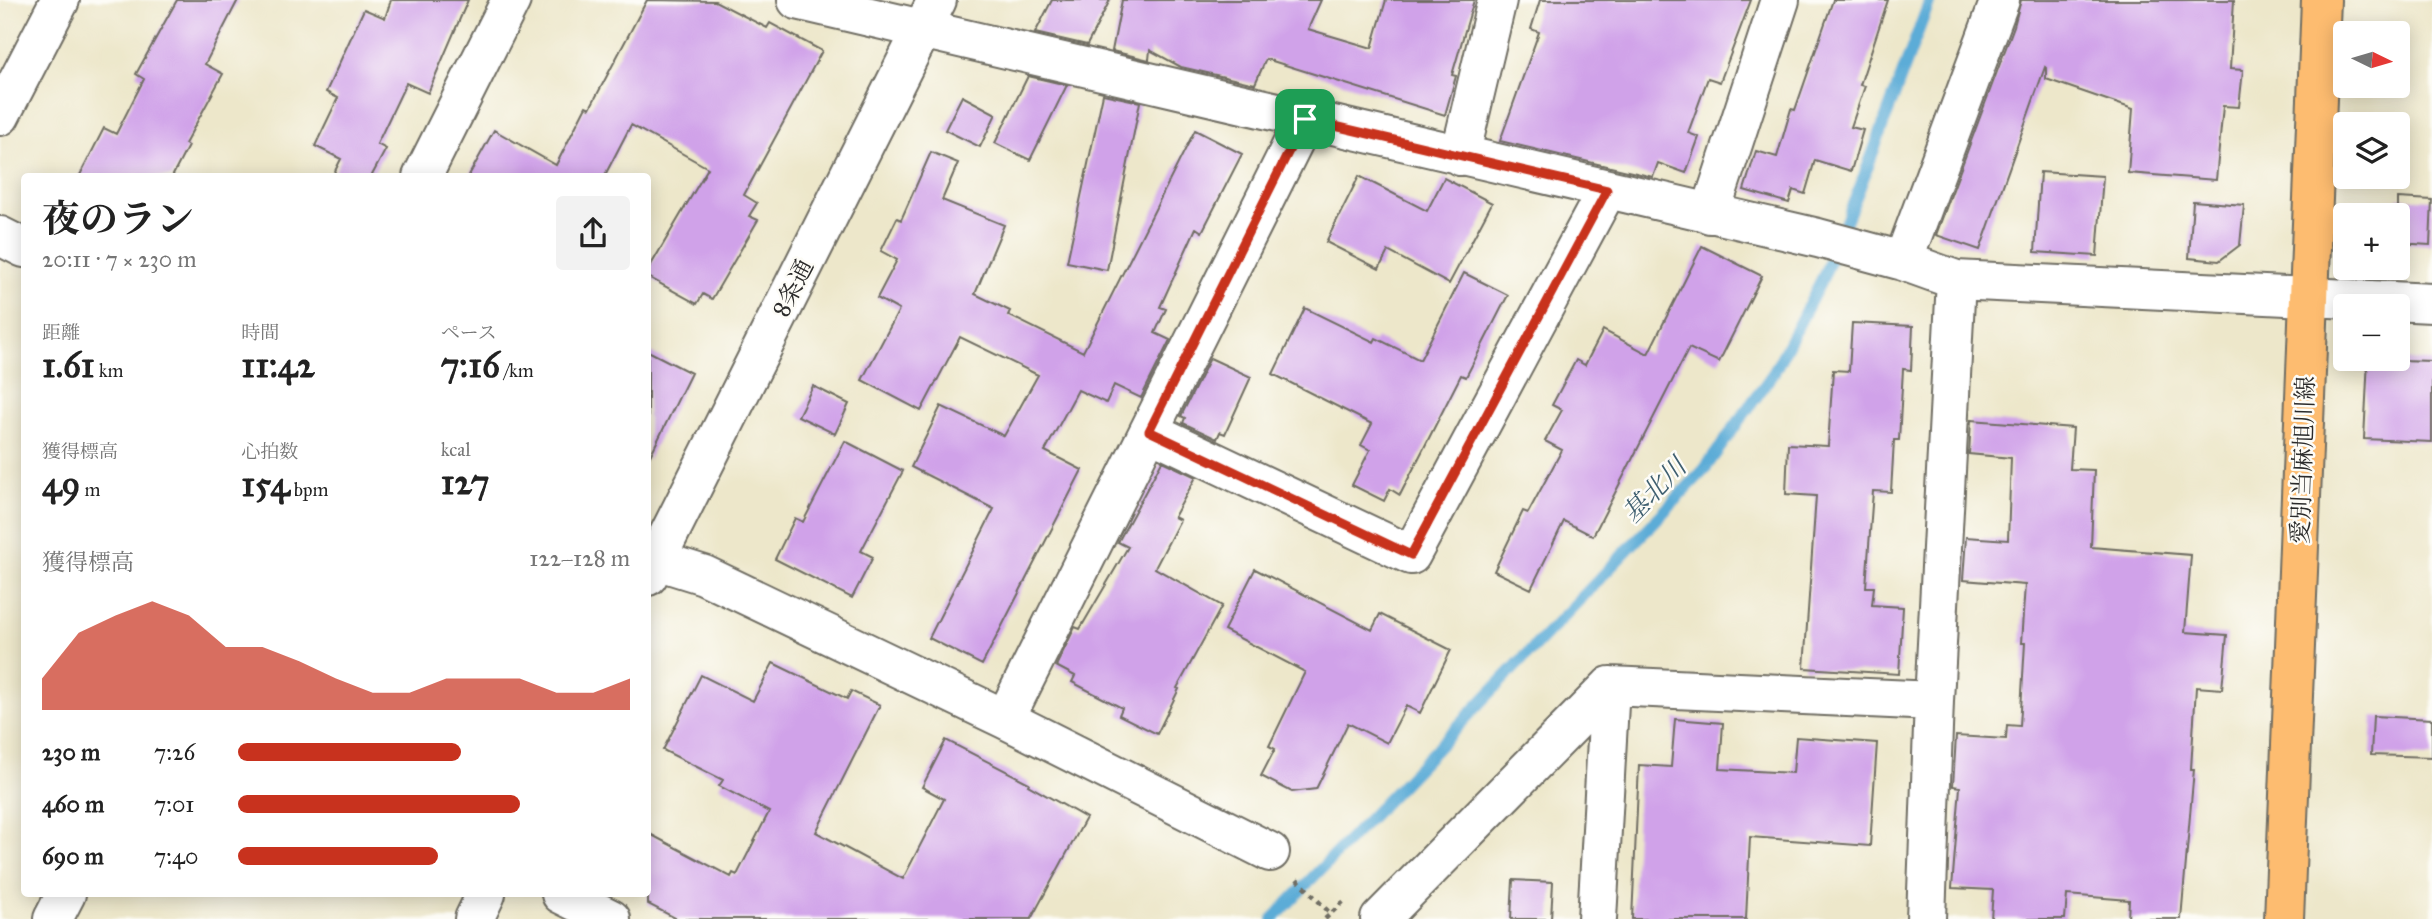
<!DOCTYPE html>
<html lang="ja">
<head>
<meta charset="utf-8">
<style>
  :root { --surface:#fff; --page:#f2f2f2; --text:#222; --muted:#767676; --accent:#c8321e }
  body { margin:0; font-family:"IM FELL Great Primer","Noto Serif JP",serif; background:var(--page); color:var(--text); height:100vh; display:flex; flex-direction:column; font-size:26px; white-space:nowrap }
  * { box-sizing:border-box; margin:0 }
  p { font-size:23px; color:var(--muted) }
  .icon { flex:none; width:38px; height:38px; fill:none; stroke:currentColor; stroke-width:2; stroke-linecap:round; stroke-linejoin:round }
  .map { position:relative; flex:1; overflow:hidden }
  .drawer { position:absolute; left:21px; top:173px; width:630px; height:724px; display:flex; flex-direction:column; background:var(--surface); border-radius:7px; box-shadow:0 4px 18px #0003 }
  .drawer>* { flex:none }
  .needle { width:46px; rotate:95deg }
  .fabs { position:absolute; left:2333px; top:21px; display:grid; gap:14px }
  .fabs a { display:grid; place-items:center; width:77px; height:77px; border-radius:7px; background:var(--surface); box-shadow:0 4px 18px #0003; font-size:35px }
  .pin { position:absolute; display:grid; place-items:center; width:60px; height:60px; color:#fff; margin:-30px; border-radius:14px; box-shadow:0 4px 10px #0006 }
  .round { display:grid; place-items:center; flex:none; width:74px; height:74px; border-radius:7px; background:var(--page) }
  .headline { display:flex; align-items:center; justify-content:space-between; height:119px; padding:0 21px }
  h1 { font-size:38px; font-weight:700; line-height:52px }
  .stats { display:grid; grid-template-columns:repeat(3,1fr); gap:10px; height:119px; padding:7px 21px }
  .stats div { display:grid; align-content:center }
  .stats b { font-size:35px; font-weight:700 }
  .stats small { font-size:19px; font-weight:400 }
  .stats p { font-size:19px }
  .chart { height:196px; padding:14px 21px }
  .chart p { display:flex; justify-content:space-between }
  .chart svg { width:100%; height:126px; margin-top:7px; fill:var(--accent); opacity:.7 }
  ul { padding:0 21px; list-style:none; font-size:23px }
  li { display:grid; grid-template-columns:112px 84px 1fr; align-items:center; height:52px }
  li i { height:18px; border-radius:9px; background:var(--accent) }
  .map>svg:first-child { display:block }
  .lines { fill:none; stroke-linecap:round; stroke-linejoin:round }
  .stream { stroke:#5cacd7; stroke-width:12 }
  .building { fill:#d0a2e9 }
  .minor-casing { stroke:#6f6d63; stroke-width:42 }
  .tertiary-casing { stroke:#6f6d63; stroke-width:42 }
  .primary-casing { stroke:#6f6d63; stroke-width:42 }
  .path { stroke:#6f6d63; stroke-width:4.5; stroke-dasharray:5 5; stroke-linecap:butt }
  .minor { stroke:#fff; stroke-width:38 }
  .tertiary { stroke:#fff; stroke-width:38 }
  .primary { stroke:#fdbc6f; stroke-width:38 }
  .route-casing { stroke:#fff; stroke-width:14 }
  .route { stroke:#c8321e; stroke-width:9 }
  .labels { text-anchor:middle; stroke-width:5; stroke-linejoin:round; paint-order:stroke }
  .street-label { font-size:24px; fill:#2b2b2b; stroke:#fdfcf7 }
  .water-label { font-size:26px; font-style:italic; fill:#3f5f70; stroke:#fdfcf7 }
</style>
</head>
<body>
<div class="map">
<svg width="2432" height="919" viewBox="0 0 2432 919">
  <rect width="100%" height="100%" fill="#fdfcf7"/>
  <filter id="ink" filterUnits="userSpaceOnUse"><feTurbulence type="fractalNoise" baseFrequency=".0143" numOctaves="2"/><feDisplacementMap in="SourceGraphic" scale="14" xChannelSelector="R" yChannelSelector="G"/><feConvolveMatrix kernelMatrix="1 2 1 2 8 2 1 2 1" color-interpolation-filters="sRGB"/></filter>
  <filter id="wash" filterUnits="userSpaceOnUse"><feTurbulence type="fractalNoise" baseFrequency=".00686" numOctaves="4" result="noise"/><feDisplacementMap in="SourceGraphic" scale="28" xChannelSelector="R" yChannelSelector="G"/><feGaussianBlur stdDeviation="1.57" result="paint"/><feColorMatrix in="noise" values="0 0 0 0 0 0 0 0 0 0 0 0 0 0 0 0 0 1.4 0 .05"/><feComposite in="paint" operator="in"/></filter>
  <g filter="url(#wash)">
    <rect width="100%" height="100%" fill="#ede7ca"/>
    <g class="lines">
      <path class="stream" d="M1273 919 1704 470 1774 372 1824 275 1860 187 1930 0"/>
    </g>
    <g id="blocks">
      <path class="building" d="M177 0H238L205 64 223 74 185 144 188 146 172 177H79L104 128 116 134 144 79 136 74Z
        M391 0H468L428 93 406 83 377 144 386 149 371 177H332L341 159 315 146 338 98 326 92 364 9 385 18Z
        M647 0 715 1 767 28 770 23 822 51 744 195 757 203 749 216 758 220 712 299 703 294 697 304 648 277V270L708 168 631 125 604 177H468L494 130 556 165 586 106 590 108Z
        M1052 0H1110L1087 45 1035 33Z
        M1122 0H1321L1308 29 1372 48 1386 0H1474L1452 75 1456 76 1445 115 1266 59 1255 84 1181 67 1150 50 1149 60 1112 51Z
        M1540 0H1751L1720 82 1708 78 1688 133 1699 137 1686 173 1658 163 1653 177 1500 141 1539 32 1531 29Z
        M1833 0H1888L1860 85 1865 86 1851 127 1863 130 1851 171 1815 160 1805 194 1793 190 1789 203 1744 190 1756 151 1777 157 1791 109 1795 110Z
        M2021 0H2234L2230 69 2243 70 2239 107 2223 106 2216 180 2128 173 2133 109 2046 79V68L2045 67 1980 250 1936 235 2014 26Z
        M1028 76 1067 85 1030 160 995 143Z
        M1103 94 1140 102 1107 270 1067 262Z
        M962 96 996 114 980 147 945 130Z
        M1195 130 1242 154 1202 232 1196 228 1160 307 1166 309 1155 333 1170 340 1141 398 1114 385 1106 403 1078 390 1045 451 1082 470 982 665 929 638 994 509 911 467 941 406 1004 436 1038 375 960 337 921 411 862 380 899 310 877 298 897 260 881 251 897 218 901 220 931 152 958 163 942 200 1004 225 975 294 1010 311 1008 315 1083 352Z
        M2040 172 2103 176 2097 256 2035 252Z
        M1359 176 1427 211 1444 178 1492 203 1449 284 1388 251 1379 269 1326 242Z
        M2398 198 2432 200 2430 245 2398 243Z
        M2193 201 2244 205 2240 245 2219 261 2189 258Z
        M1702 246 1762 276 1719 362 1689 348 1593 536 1564 521 1531 589 1494 571 1523 511 1528 513 1562 450 1545 441 1562 410 1552 405 1576 360 1585 365 1603 330 1648 354Z
        M1464 273 1508 295 1466 377 1461 375 1400 495 1390 489 1384 501 1352 485 1370 450 1361 445 1372 424 1273 374 1305 308 1374 342 1376 338 1420 360Z
        M1852 323 1913 326 1911 370 1903 369 1899 440H1894L1891 492 1873 491 1866 587H1874L1872 605 1903 607 1899 674 1804 668 1816 496 1786 494 1788 444 1828 446 1833 370 1849 371Z
        M648 351 691 373 648 460Z
        M1210 358 1251 377 1225 434 1220 432 1217 439 1183 423 1185 418 1181 416Z
        M2368 359 2432 361V442L2364 439Z
        M813 386 849 404 835 434 798 416Z
        M1971 420 2073 428 2070 469 2094 470 2091 547 2191 555 2185 632 2227 635 2222 689 2196 687 2191 769H2194L2181 919H2128L2129 900 2067 895 2065 919H1991L1993 890 1952 888 1960 787 1953 786 1956 736 2006 739 2007 725 2020 726 2025 643H2021L2025 585 1963 580 1966 537 2008 540 2011 458 1969 454Z
        M845 441 903 471 861 551 873 557 852 598 775 559 795 518 803 522Z
        M1162 461 1196 477 1174 517 1180 520 1155 568 1222 606 1177 688 1179 689 1157 734 1119 715 1122 708 1072 682 1075 676 1056 666 1075 627 1080 629 1128 547 1118 542Z
        M1255 569 1372 630 1380 614 1451 650 1420 713 1406 706 1387 743 1348 723 1316 789 1292 792 1261 776 1275 749 1269 746 1305 672 1224 630Z
        M773 663 847 699 851 691 880 705 816 832 903 879 944 799 922 787 946 740 1029 783 1028 785 1086 818 1031 919H677L648 904V833L731 877 733 873 737 875 769 812 719 786 723 780 663 750 701 675 753 701Z
        M2373 716 2432 719V757L2371 755Z
        M1675 719 1723 723 1720 769 1793 773 1796 737 1877 743 1870 846 1750 837 1746 919H1632L1639 765 1671 767Z
        M1513 880 1553 882 1551 919H1511Z"/>
    </g>
  </g>
  <g filter="url(#ink)">
    <use href="#blocks" fill-opacity="0" stroke="#6f6d63" stroke-width="2"/>
    <g class="lines">
      <g class="minor-casing">
        <path id="minor" d="M797 0 1818 238 1903 261 1956 280 2432 303
          M1460 156 1497 0
          M422 177 511 0
          M1710 214 1780 0
          M1903 261 2000 0
          M1149 431 1411 555 1607 190
          M656 560 704 575 1005 719 1270 852
          M1005 719 1305 119
          M561 894 611 919
          M53 919 66 894
          M1380 919 1610 686 1934 701
          M1597 919 1610 686
          M1926 919 1934 701 1956 280"/>
      </g>
      <g class="tertiary-casing">
        <path id="tertiary" d="M0 116 60 0
          M0 236 24 248
          M648 576 937 0
          M474 919 486 894"/>
      </g>
      <g class="primary-casing">
        <path id="primary" d="M2284 919 2321 0"/>
      </g>
      <path class="path" d="M1297 879 1330 913
        M1325 919 1344 901"/>
      <use href="#minor" class="minor"/>
      <use href="#tertiary" class="tertiary"/>
      <use href="#primary" class="primary"/>
    </g>
  </g>
  <g class="lines" filter="url(#ink)">
    <g class="route-casing">
      <path id="route" d="M1305 119 1607 190 1411 555 1149 431Z"/>
    </g>
    <use href="#route" class="route"/>
  </g>
  <g class="labels">
    <g class="street-label">
      <text transform="translate(793 288) rotate(-63)" y="8">8条通</text>
      <text transform="translate(2303 460) rotate(-88)" y="8">愛別当麻旭川線</text>
    </g>
    <g class="water-label">
      <text transform="translate(1654 490) rotate(-46)" y="9">基北川</text>
    </g>
  </g>
</svg>
<div class="fabs">
<a><svg class="needle" viewBox="-14 -14 28 28"><path d="M0-13l5 13h-10z" fill="#e53935"/><path d="M0 13l5-13h-10z" fill="#767676"/></svg></a>
<a><svg class="icon" aria-label="layers" viewBox="0 0 24 24"><path d="M12 4l9 5-9 5-9-5zM3 14l9 5 9-5"/></svg></a>
<a>+</a>
<a>−</a>
</div>
<div class="pin" style="left:1305px;top:119px;background:#1e9e55"><svg class="icon" aria-label="arrive" viewBox="0 0 24 24"><path d="M6 21V4h12l-3 4 3 4H6"/></svg></div>
<section class="drawer">
<div class="headline"><div><h1>夜のラン</h1><p>20:11 · 7 × 230 m</p></div><a class="round"><svg class="icon" aria-label="share" viewBox="0 0 24 24"><path d="M12 15V3M7 8l5-5 5 5M5 13v7h14v-7"/></svg></a></div>
<div class="stats">
<div><p>距離</p><b>1.61<small> km</small></b></div>
<div><p>時間</p><b>11:42</b></div>
<div><p>ペース</p><b>7:16<small> /km</small></b></div>
</div>
<div class="stats">
<div><p>獲得標高</p><b>49<small> m</small></b></div>
<div><p>心拍数</p><b>154<small> bpm</small></b></div>
<div><p>kcal</p><b>127</b></div>
</div>
<div class="chart"><p><span>獲得標高</span>122–128 m</p>
<svg viewBox="0 0 160 44" preserveAspectRatio="none"><path d="M0 44V33L10 17L20 11L30 6L40 11L50 22L60 22L70 27L80 33L90 38L100 38L110 33L120 33L130 33L140 38L150 38L160 33V44z"/></svg>
</div>
<ul>
<li><b>230 m</b>7:26<i style="width:57%"></i></li>
<li><b>460 m</b>7:01<i style="width:72%"></i></li>
<li><b>690 m</b>7:40<i style="width:51%"></i></li>
</ul>
</section>
</div>
</body>
</html>
